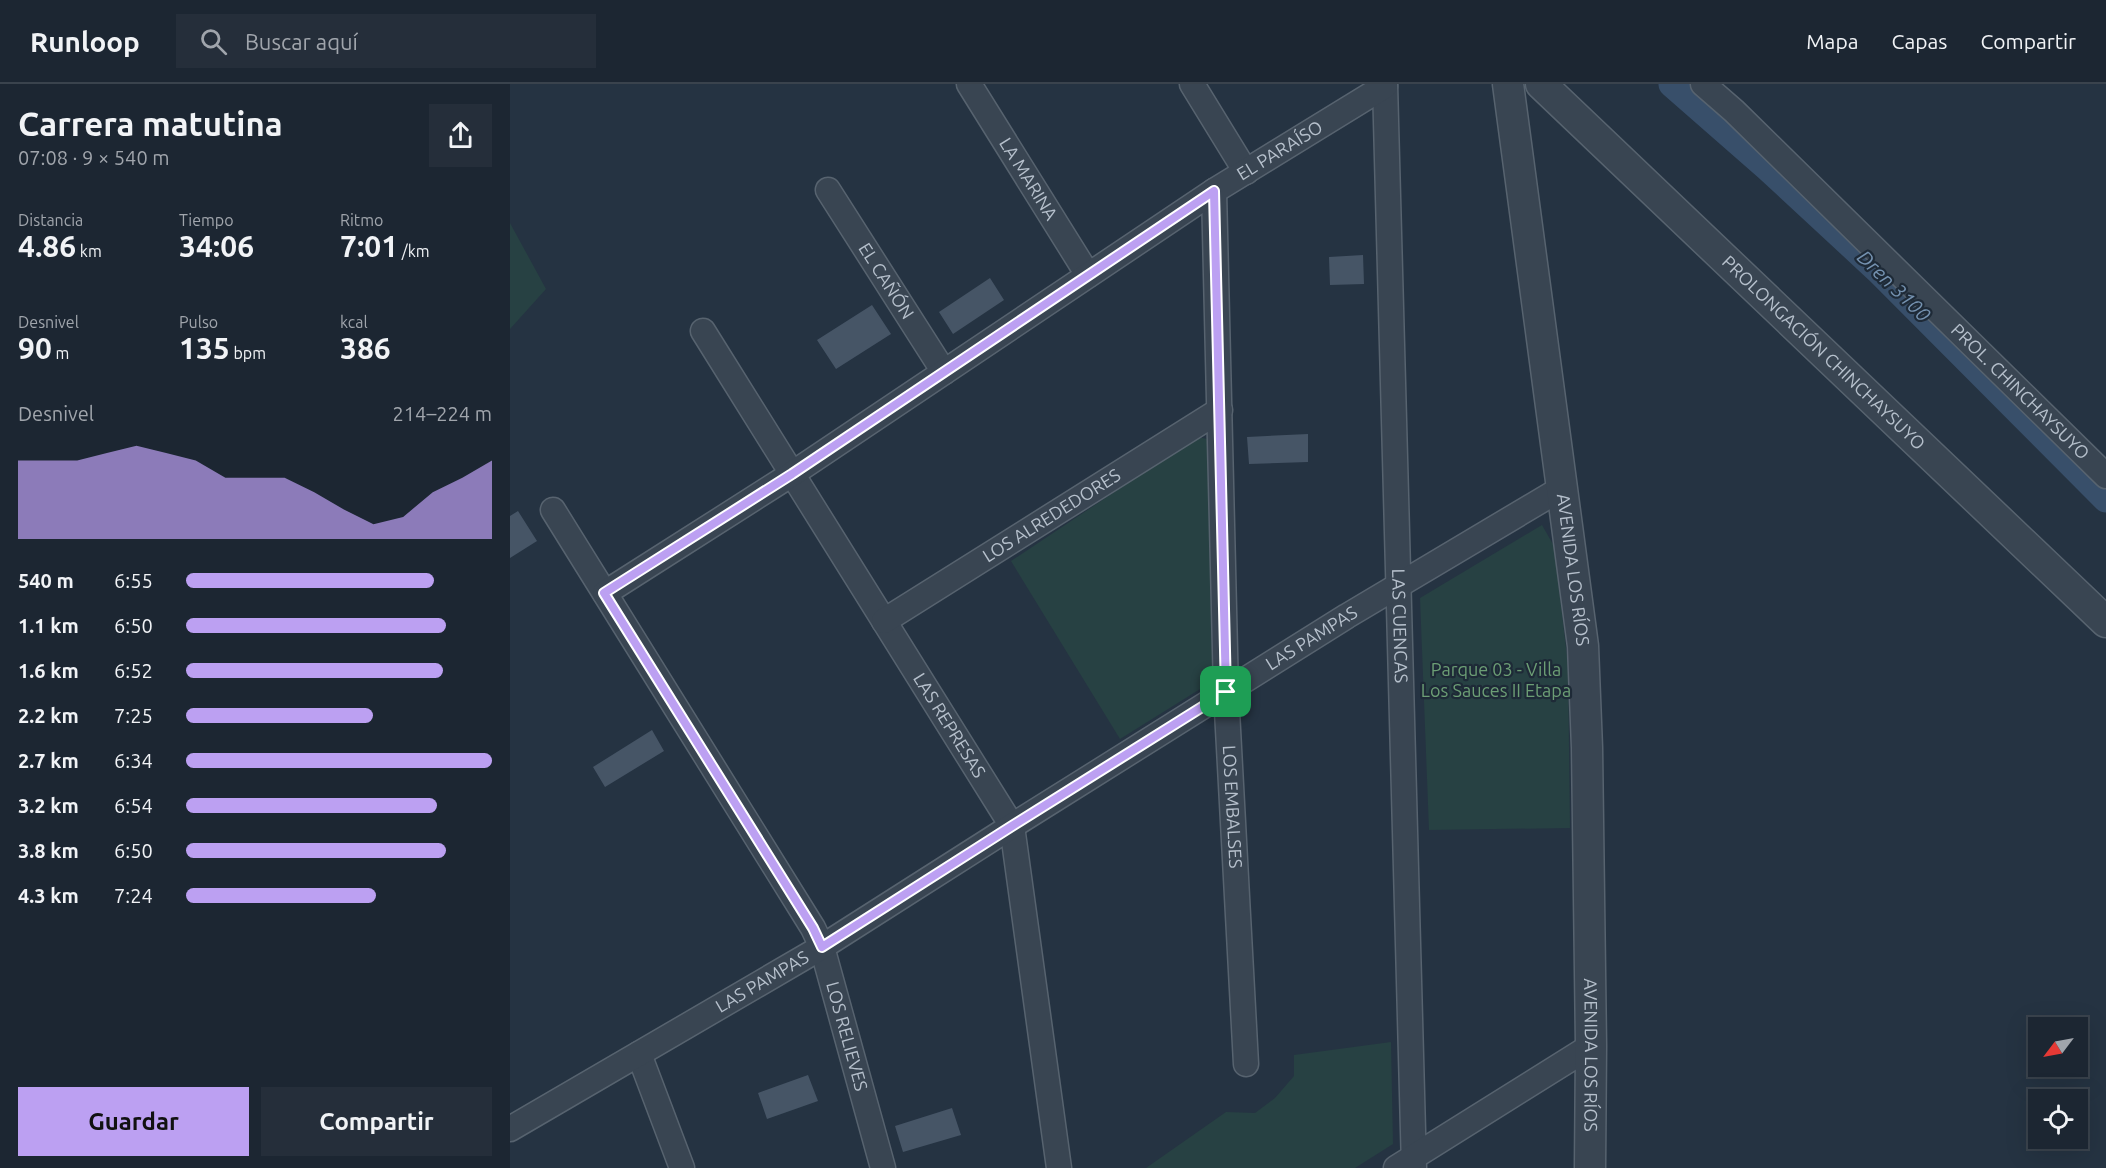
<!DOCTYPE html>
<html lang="es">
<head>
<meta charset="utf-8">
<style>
  :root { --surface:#1c2632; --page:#252e3a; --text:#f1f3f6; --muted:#a0a5ac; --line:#3a434d; --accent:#bca0f2 }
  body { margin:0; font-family:Ubuntu,sans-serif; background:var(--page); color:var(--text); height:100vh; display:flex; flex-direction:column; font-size:22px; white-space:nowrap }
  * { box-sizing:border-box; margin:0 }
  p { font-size:20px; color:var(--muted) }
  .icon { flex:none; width:33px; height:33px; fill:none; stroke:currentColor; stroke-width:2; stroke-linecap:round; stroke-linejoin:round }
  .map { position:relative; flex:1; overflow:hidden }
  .drawer { display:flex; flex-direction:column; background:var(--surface); width:510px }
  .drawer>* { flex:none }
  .needle { width:39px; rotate:238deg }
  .buttons { position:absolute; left:1518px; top:933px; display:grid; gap:12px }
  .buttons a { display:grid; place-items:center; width:60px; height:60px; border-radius:0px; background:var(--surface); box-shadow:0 6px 24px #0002,0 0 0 2px var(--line); font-size:30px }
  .pin { position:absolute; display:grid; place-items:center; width:51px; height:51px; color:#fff; margin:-26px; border-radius:12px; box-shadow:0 3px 9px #0006 }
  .round { display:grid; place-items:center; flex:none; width:63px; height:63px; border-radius:0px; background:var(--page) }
  .overview { display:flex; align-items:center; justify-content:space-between; height:102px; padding:0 18px }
  h1 { font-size:33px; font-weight:700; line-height:45px }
  .metrics { display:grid; grid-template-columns:repeat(3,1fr); gap:9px; height:102px; padding:6px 18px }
  .metrics div { display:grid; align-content:center }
  .metrics b { font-size:30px; font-weight:700 }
  .metrics small { font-size:16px; font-weight:400 }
  .metrics p { font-size:16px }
  .chart { height:168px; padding:12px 18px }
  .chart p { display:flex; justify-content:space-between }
  .chart svg { width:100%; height:108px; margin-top:6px; fill:var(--accent); opacity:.7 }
  .button { display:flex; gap:12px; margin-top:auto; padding:12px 18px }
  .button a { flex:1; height:69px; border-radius:0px; background:var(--accent); color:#111; font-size:24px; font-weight:700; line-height:69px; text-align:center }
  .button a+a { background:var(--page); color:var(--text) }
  ul { padding:0 18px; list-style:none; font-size:20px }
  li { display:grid; grid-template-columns:96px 72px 1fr; align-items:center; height:45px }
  li i { height:15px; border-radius:8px; background:var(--accent) }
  header { display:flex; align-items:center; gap:36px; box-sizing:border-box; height:84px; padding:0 30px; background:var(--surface); border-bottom:2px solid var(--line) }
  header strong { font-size:28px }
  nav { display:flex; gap:33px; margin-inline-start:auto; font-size:21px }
  .search { width:420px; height:54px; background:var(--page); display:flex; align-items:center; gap:15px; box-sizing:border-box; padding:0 21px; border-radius:0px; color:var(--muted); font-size:22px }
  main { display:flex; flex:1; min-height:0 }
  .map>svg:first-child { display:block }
  .green { fill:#274143 }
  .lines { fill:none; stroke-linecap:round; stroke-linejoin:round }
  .canal { stroke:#384f6a; stroke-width:27 }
  .building { fill:#465566 }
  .minor-casing { stroke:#57636f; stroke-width:27 }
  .tertiary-casing { stroke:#57636f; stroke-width:33 }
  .minor { stroke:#394552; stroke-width:24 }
  .tertiary { stroke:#394552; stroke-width:30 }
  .route-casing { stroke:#fff; stroke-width:12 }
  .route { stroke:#bca0f2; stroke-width:8 }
  .labels { text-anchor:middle; stroke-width:4.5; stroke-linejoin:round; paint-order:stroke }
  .street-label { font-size:18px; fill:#b6c0cc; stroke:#1e2a37 }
  .park-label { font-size:18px; fill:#6c9e75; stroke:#1e2a37 }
  .water-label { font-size:20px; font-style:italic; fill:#7592b0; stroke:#1e2a37 }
</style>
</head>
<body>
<header>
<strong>Runloop</strong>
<div class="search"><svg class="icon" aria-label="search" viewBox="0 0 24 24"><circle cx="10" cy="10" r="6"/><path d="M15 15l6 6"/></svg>Buscar aquí</div>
<nav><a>Mapa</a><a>Capas</a><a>Compartir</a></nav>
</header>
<main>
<section class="drawer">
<div class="overview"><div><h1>Carrera matutina</h1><p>07:08 · 9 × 540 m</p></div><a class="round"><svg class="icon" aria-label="share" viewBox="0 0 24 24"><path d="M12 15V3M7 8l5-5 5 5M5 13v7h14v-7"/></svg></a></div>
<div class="metrics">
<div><p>Distancia</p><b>4.86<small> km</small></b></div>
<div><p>Tiempo</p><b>34:06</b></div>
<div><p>Ritmo</p><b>7:01<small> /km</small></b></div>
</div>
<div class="metrics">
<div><p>Desnivel</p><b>90<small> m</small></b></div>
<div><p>Pulso</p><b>135<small> bpm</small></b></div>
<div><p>kcal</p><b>386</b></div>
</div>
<div class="chart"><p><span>Desnivel</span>214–224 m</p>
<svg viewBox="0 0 160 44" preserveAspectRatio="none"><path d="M0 44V12L10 12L20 12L30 9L40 6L50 9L60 12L70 19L80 19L90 19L100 25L110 32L120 38L130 35L140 25L150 19L160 12V44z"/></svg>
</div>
<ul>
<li><b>540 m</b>6:55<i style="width:81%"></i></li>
<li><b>1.1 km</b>6:50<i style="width:85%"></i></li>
<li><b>1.6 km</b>6:52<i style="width:84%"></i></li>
<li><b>2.2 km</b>7:25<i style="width:61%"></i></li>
<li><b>2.7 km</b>6:34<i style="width:100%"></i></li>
<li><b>3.2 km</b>6:54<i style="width:82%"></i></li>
<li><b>3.8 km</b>6:50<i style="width:85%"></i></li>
<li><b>4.3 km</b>7:24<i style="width:62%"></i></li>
</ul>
<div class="button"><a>Guardar</a><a>Compartir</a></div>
</section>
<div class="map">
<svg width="1596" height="1084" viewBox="0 0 1596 1084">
  <rect width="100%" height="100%" fill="#253342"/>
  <path class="green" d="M0 139 36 205 0 245Z
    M687 353 703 356V597L610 655 501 477Z
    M1032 441 1044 462 1058 581 1060 744 919 746 910 514Z
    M881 958 883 1060 845 1084H636L716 1028 745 1029 765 1014 784 992V971Z"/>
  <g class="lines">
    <path class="canal" d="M1162 0 1258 84 1368 186 1596 415"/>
  </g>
  <path class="building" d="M853 171 854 200 820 201 819 173Z
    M480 194 494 216 443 250 429 228Z
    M362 221 381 250 326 285 307 256Z
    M798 350V378L739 380 737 353Z
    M8 427 27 457 0 474V432Z
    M142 646 154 667 95 703 83 683Z
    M298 991 308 1017 257 1035 248 1009Z
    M442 1024 451 1051 393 1068 385 1042Z"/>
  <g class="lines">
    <g class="minor-casing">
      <g id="minor">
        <path id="s1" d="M459 0 578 191"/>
        <path d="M682 0 736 88"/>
        <path id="s2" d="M875 0 904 1084"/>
        <path id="s3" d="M1193 0 1224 27 1596 392"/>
        <path id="s4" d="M318 106 434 288"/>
        <path id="s5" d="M704 107 716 608 736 980"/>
        <path id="s6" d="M193 247 502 742 549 1084"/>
        <path id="s7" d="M43 426 303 844 312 863 373 1084"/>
        <path id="s8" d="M95 509 282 390 704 107 875 2"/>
        <path id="s9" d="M374 537 710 326"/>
        <path d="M129 970 172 1084"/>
        <path id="s10" d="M0 1045 312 863 502 742 837 532 1052 404"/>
        <path d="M886 1084 1081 962"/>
      </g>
    </g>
    <g class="tertiary-casing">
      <g id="tertiary">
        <path id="s11" d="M998 0 1073 562 1077 664 1081 962 1080 1084"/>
        <path id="s12" d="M1031 0 1596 538"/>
      </g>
    </g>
    <use href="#minor" class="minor"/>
    <use href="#tertiary" class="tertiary"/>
  </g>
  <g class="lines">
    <g class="route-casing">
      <path id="route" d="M704 107 716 608 502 742 312 863 303 844 94 509 282 390Z"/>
    </g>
    <use href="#route" class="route"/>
  </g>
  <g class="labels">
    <g class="street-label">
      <text dy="6" stroke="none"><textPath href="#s8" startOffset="807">EL PARAÍSO</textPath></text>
      <text dy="6" stroke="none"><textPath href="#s1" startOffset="112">LA MARINA</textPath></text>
      <text dy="6" stroke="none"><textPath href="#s4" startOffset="108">EL CAÑÓN</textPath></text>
      <text dy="6" stroke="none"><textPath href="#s12" startOffset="390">PROLONGACIÓN CHINCHAYSUYO</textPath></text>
      <text dy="6" stroke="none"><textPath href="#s3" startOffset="442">PROL. CHINCHAYSUYO</textPath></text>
      <text dy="6" stroke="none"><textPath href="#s9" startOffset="198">LOS ALREDEDORES</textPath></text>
      <text dy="6" stroke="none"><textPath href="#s11" startOffset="490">AVENIDA LOS RÍOS</textPath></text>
      <text dy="6" stroke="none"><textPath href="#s2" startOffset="542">LAS CUENCAS</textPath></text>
      <text dy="6" stroke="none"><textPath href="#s10" startOffset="940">LAS PAMPAS</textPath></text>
      <text dy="6" stroke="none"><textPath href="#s6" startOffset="465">LAS REPRESAS</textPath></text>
      <text dy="6" stroke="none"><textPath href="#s5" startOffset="616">LOS EMBALSES</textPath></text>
      <text dy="6" stroke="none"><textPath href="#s10" startOffset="292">LAS PAMPAS</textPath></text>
      <text dy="6" stroke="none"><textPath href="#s7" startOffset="606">LOS RELIEVES</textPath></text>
      <text dy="6" stroke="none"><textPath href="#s11" startOffset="976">AVENIDA LOS RÍOS</textPath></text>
    </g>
    <g class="park-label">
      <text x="986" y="592">Parque 03 - Villa<tspan x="986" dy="21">Los Sauces II Etapa</tspan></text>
    </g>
    <g class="water-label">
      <text transform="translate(1384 202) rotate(44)" y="7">Dren 3100</text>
    </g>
  </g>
</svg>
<div class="buttons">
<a><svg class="needle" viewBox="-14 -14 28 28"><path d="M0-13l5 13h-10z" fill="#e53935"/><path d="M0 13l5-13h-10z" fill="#a0a5ac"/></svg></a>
<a><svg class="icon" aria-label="locate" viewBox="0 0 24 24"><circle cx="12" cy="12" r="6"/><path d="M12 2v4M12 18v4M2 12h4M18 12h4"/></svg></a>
</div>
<div class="pin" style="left:716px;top:608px;background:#1e9e55"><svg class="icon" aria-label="arrive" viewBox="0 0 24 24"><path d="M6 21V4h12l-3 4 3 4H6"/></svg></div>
</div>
</main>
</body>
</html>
